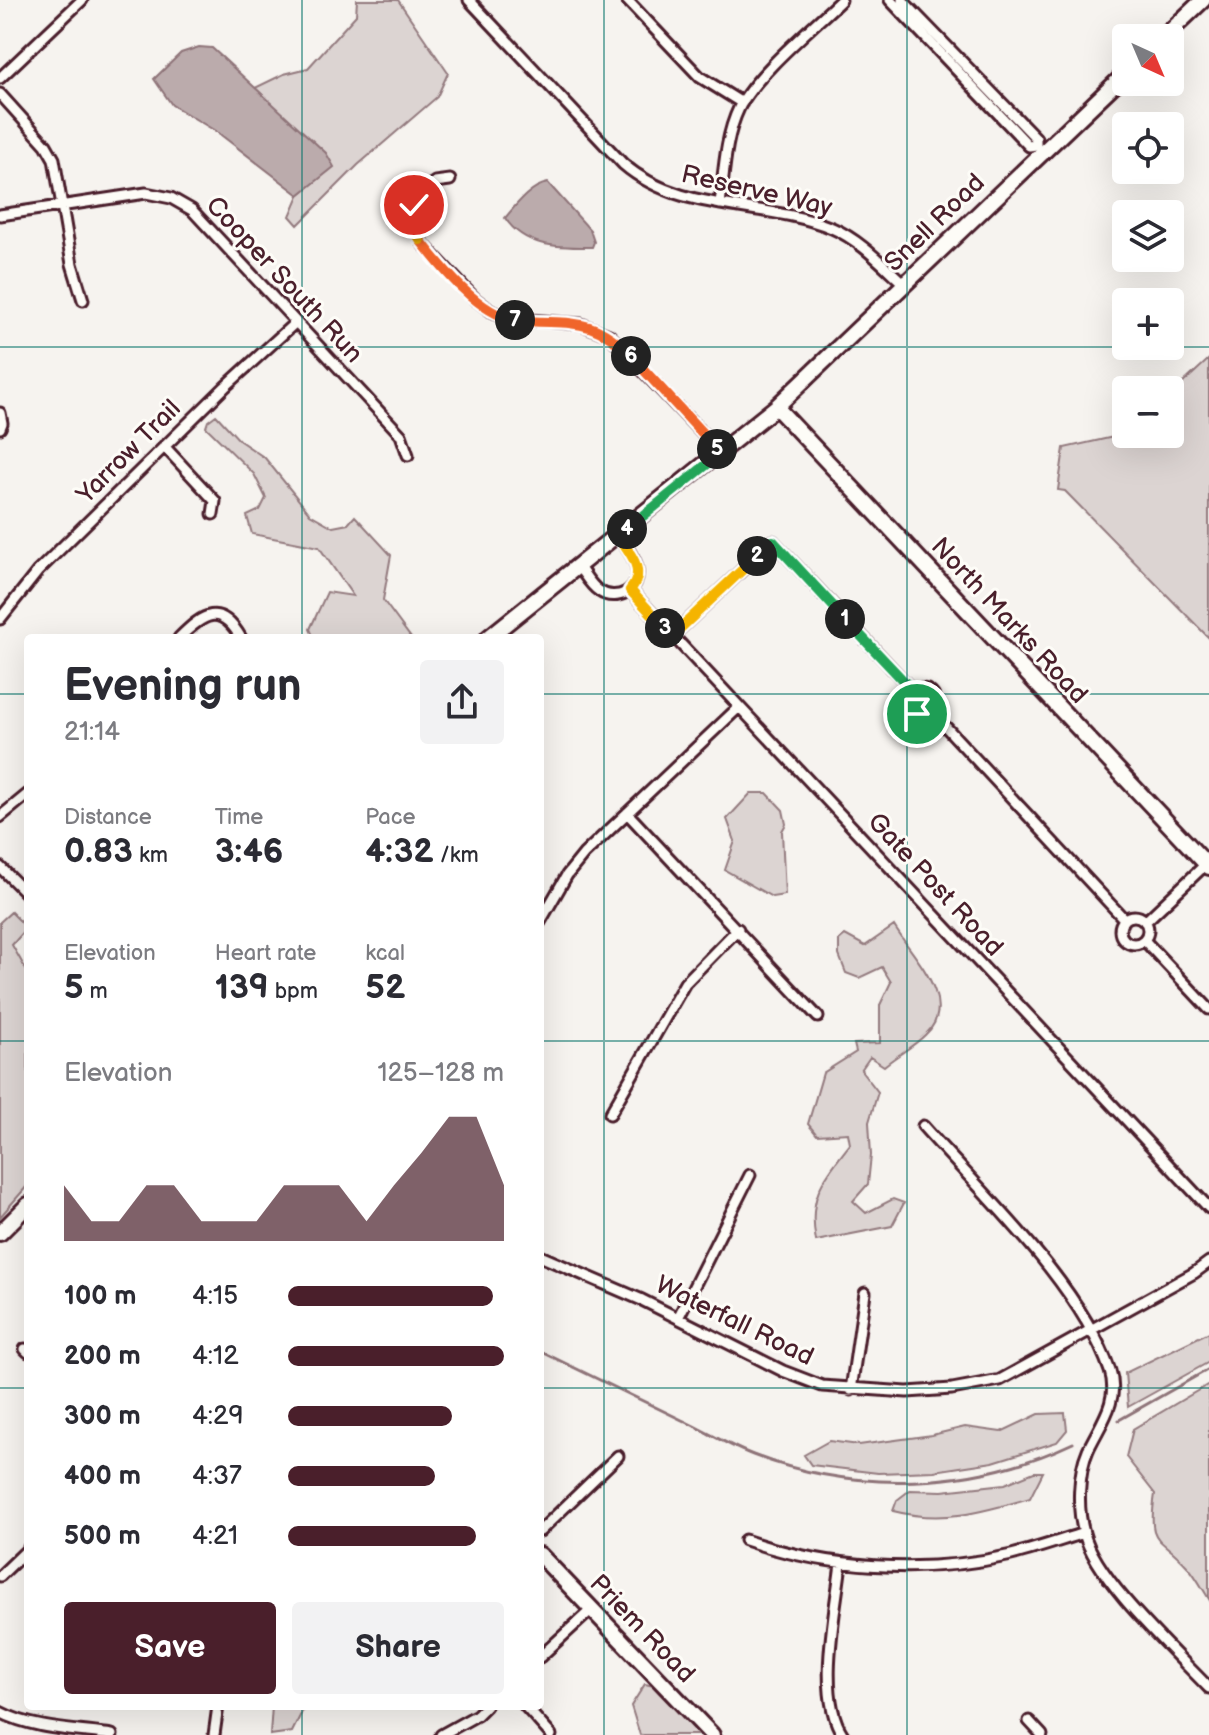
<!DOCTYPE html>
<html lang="en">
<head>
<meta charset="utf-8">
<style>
  :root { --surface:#fff; --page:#f2f2f3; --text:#2b2b33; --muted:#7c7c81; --accent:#4a1f2b }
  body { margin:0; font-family:"Balsamiq Sans",sans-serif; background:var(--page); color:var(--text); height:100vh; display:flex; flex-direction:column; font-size:30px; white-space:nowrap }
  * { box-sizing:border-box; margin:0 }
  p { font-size:26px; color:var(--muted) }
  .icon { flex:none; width:44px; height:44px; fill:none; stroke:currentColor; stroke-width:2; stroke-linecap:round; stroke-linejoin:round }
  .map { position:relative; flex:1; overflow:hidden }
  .details { position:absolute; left:24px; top:634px; width:520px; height:1076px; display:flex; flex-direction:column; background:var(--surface); border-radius:8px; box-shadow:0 8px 32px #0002 }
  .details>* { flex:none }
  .needle { width:52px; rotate:136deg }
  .fabs { position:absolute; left:1112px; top:24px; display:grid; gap:16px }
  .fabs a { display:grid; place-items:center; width:72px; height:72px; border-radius:8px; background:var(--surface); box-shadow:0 8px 32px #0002; font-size:40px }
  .pin { position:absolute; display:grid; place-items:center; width:68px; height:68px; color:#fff; margin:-34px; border:4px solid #fff; border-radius:50%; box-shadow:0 2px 8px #0007 }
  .km { position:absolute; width:40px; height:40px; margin:-20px; border-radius:50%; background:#222; color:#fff; font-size:22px; line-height:40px; text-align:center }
  .round { display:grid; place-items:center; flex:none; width:84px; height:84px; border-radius:8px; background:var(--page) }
  .summary { display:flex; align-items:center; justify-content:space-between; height:136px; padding:0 40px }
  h1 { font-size:44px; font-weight:700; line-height:60px }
  .stats { display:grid; grid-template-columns:repeat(3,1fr); gap:12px; height:136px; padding:8px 40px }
  .stats div { display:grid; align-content:center }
  .stats b { font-size:34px; font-weight:700 }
  .stats small { font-size:22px; font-weight:400 }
  .stats p { font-size:22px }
  .chart { height:224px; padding:16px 40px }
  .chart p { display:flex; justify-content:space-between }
  .chart svg { width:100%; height:144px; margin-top:8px; fill:var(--accent); opacity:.7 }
  .button { display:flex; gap:16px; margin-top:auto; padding:16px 40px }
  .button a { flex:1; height:92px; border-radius:8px; background:var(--accent); color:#fff; font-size:32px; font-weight:700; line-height:92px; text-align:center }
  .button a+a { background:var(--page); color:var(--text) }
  ul { padding:0 40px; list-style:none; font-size:26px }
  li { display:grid; grid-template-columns:128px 96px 1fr; align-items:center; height:60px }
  li i { height:20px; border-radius:10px; background:var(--accent) }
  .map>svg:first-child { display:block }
  .green { fill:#dcd4d2; stroke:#937a7e; stroke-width:2 }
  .water { fill:#bbabac; stroke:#8e7378; stroke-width:2 }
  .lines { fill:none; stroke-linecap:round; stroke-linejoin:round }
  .stream { stroke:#8e7378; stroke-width:3 }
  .street-casing { stroke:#4a1f2b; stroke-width:15 }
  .secondary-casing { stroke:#4a1f2b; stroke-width:20 }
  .street { stroke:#fdfcf7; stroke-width:9 }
  .secondary { stroke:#fdfcf7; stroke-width:14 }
  .split-1-casing { stroke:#fff; stroke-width:16 }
  .split-2-casing { stroke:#fff; stroke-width:16 }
  .split-3-casing { stroke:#fff; stroke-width:16 }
  .split-4-casing { stroke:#fff; stroke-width:16 }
  .split-5-casing { stroke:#fff; stroke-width:16 }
  .split-6-casing { stroke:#fff; stroke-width:16 }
  .split-7-casing { stroke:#fff; stroke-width:16 }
  .split-8-casing { stroke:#fff; stroke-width:16 }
  .split-9-casing { stroke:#fff; stroke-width:16 }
  .split-1 { stroke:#22a559; stroke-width:10 }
  .split-2 { stroke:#22a559; stroke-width:10 }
  .split-3 { stroke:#f5b400; stroke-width:10 }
  .split-4 { stroke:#f5b400; stroke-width:10 }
  .split-5 { stroke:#22a559; stroke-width:10 }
  .split-6 { stroke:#f0652b; stroke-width:10 }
  .split-7 { stroke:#f0652b; stroke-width:10 }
  .split-8 { stroke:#f0652b; stroke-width:10 }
  .split-9 { stroke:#f5b400; stroke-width:10 }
  .grid { fill:none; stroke:#0f766e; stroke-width:2; stroke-opacity:0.55 }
  .labels { text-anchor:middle; stroke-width:6; stroke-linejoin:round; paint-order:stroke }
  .street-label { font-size:26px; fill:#4a1f2b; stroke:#fdfcf7 }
</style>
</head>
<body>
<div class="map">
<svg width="1209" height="1735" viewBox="0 0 1209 1735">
  <rect width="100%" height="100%" fill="#f6f3ef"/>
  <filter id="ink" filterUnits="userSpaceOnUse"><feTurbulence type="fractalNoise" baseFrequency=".0125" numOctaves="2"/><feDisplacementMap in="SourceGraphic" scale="16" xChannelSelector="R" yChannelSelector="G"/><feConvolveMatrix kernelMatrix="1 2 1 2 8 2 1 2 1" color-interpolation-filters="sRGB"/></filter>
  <g filter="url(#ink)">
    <path class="green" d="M357 0H398L448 73 437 97 358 165 298 225 290 216 299 195 333 167 255 88 284 74 308 68 356 15Z
      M1209 359V638L1065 491 1058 490 1064 448 1127 434H1170V395Z
      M216 415 240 441 265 458 310 514 333 527 348 524 355 516 391 555 383 600 411 638H314L310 629 327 592 353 596 319 547 252 534 247 516 260 510 266 498 254 474 206 427 208 421Z
      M751 793H767L783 810 786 824 782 831 785 895 772 897 725 870 735 841 727 819Z
      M11 912 27 928 12 945 28 973V1185L0 1217V922Z
      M894 926C912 956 961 1002 925 1035 913 1047 897 1055 884 1066L870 1057 861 1070 878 1092 869 1122 871 1155 868 1184 853 1201 866 1213 893 1199 904 1203 892 1226 816 1241C807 1196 824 1178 850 1144L848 1133 817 1135 808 1124 823 1073 856 1052 854 1044 880 1043V1005L891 982 882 967 859 978 846 973 839 955V940L845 935 865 946Z
      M1209 1332V1362L1128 1407 1125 1373Z
      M1209 1384V1599C1202 1588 1196 1576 1188 1567 1159 1534 1147 1547 1155 1494L1126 1457 1133 1429Z
      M1065 1413 1067 1430 1057 1442 993 1462 934 1471 878 1473 811 1465 804 1455 829 1441 859 1445 932 1435 965 1427 1001 1432 1039 1414Z
      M1034 1472H1043L1030 1498C982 1512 943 1524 893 1511L897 1500 910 1490 942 1491 1005 1484Z
      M645 1684 658 1687 700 1735H640L631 1706Z
      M272 1706H305L292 1732 270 1735Z"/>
    <path class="water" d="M199 47 212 48 326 153 334 167 299 195 217 132 172 105 154 79 181 53Z
      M548 183 590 230 594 242 592 247C558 247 525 248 505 218 516 205 530 186 548 183Z"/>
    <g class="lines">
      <path class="stream" d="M540 1351C588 1374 635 1397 682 1420 706 1431 729 1446 753 1455 855 1494 974 1490 1073 1443
        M1119 1420 1209 1369"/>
      <g class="street-casing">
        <path id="street" d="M469 0 623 164C682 215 763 200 832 228 860 240 882 264 904 284
          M627 0 700 77 742 103
          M890 0 1029 146 1036 145V138L902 0
          M0 78 82 0
          M0 94 46 145 54 159 72 264 83 300
          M450 180 435 182 421 192 414 205 412 222 424 245 475 299 491 311 505 318 581 324 609 335 721 453
          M720 204C724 173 725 137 739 108 756 74 812 28 841 0
          M0 215 146 193 171 198 192 210 401 435 408 455
          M0 413 2 423 0 428
          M164 446 215 501 213 514
          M579 567C585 575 591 586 599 591 616 603 641 590 637 569 635 556 625 546 618 536
          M630 590 1209 1208
          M0 619 38 571 225 387 296 322
          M672 636 773 541 914 692
          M179 638C203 614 220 602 241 638
          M909 702a13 13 0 1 1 26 0a13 13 0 1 1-26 0Z
          M931 711 1125 920
          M627 813 818 1017
          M0 817 28 794
          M0 867 28 895
          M1120 930a14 14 0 1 1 28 0a14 14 0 1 1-28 0Z
          M540 922 567 875 584 854 739 707
          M1145 922 1206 864
          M1144 940 1209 1009
          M610 1114 685 983 738 929
          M923 1126C984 1195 1080 1284 1110 1371 1120 1401 1100 1424 1088 1450 1078 1473 1077 1509 1084 1533 1096 1580 1174 1651 1209 1688
          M540 1256 642 1300 783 1371 822 1386 907 1392 952 1389 1000 1380 1194 1273 1209 1262
          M678 1318 750 1175
          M25 1349 28 1352
          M851 1390 865 1293
          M540 1531 618 1456
          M745 1540C827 1568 922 1575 1007 1556 1033 1550 1058 1541 1084 1533
          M841 1563C836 1609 816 1696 843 1735
          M0 1576 28 1549
          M540 1657 592 1609
          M525 1706 551 1735
          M0 1712C32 1729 76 1730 112 1735
          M1029 1721 1042 1735
          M214 1735 218 1706
          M441 1735 477 1715 486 1706"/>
      </g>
      <g class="secondary-casing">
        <path id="secondary" d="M1163 38 1203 0
          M776 407 1209 867
          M488 638 776 407 1126 73
          M0 1233 28 1205
          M540 1555 712 1735"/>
      </g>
      <use href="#street" class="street"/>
      <use href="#secondary" class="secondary"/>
    </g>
  </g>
  <g class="lines" filter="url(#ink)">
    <g class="split-1-casing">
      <path id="split-1" d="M845 619 914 692 909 703 917 714"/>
    </g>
    <g class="split-2-casing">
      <path id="split-2" d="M757 556 773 541 845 619"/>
    </g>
    <g class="split-3-casing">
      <path id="split-3" d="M665 628 672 636 757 556"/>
    </g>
    <g class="split-4-casing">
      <path id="split-4" d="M627 529 618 536C630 553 647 571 630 590L665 628"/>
    </g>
    <g class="split-5-casing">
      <path id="split-5" d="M627 529 721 453 717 449"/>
    </g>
    <g class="split-6-casing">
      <path id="split-6" d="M631 356 717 449"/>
    </g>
    <g class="split-7-casing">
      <path id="split-7" d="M515 320C567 326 591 313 631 356"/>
    </g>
    <g class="split-8-casing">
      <path id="split-8" d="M420 240C442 268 479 314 515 320"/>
    </g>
    <g class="split-9-casing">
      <path id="split-9" d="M414 205 412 222 420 240"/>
    </g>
    <use href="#split-1" class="split-1"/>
    <use href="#split-2" class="split-2"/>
    <use href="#split-3" class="split-3"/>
    <use href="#split-4" class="split-4"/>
    <use href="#split-5" class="split-5"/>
    <use href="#split-6" class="split-6"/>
    <use href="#split-7" class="split-7"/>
    <use href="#split-8" class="split-8"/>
    <use href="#split-9" class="split-9"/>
  </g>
  <path class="grid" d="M302 0V638M604 0V1735M907 0V1735M0 347H1209M0 694H28M540 694H1209M0 1041H28M540 1041H1209M0 1388H28M540 1388H1209M302 1706V1735"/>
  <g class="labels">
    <g class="street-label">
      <text transform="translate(757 190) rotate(13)" y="9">Reserve Way</text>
      <text transform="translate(934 222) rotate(-44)" y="9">Snell Road</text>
      <text transform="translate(285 279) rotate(47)" y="9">Cooper South Run</text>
      <text transform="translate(128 451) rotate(-45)" y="9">Yarrow Trail</text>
      <text transform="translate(1010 620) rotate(47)" y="9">North Marks Road</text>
      <text transform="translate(936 884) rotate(47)" y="9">Gate Post Road</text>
      <text transform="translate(735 1320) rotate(26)" y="9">Waterfall Road</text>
      <text transform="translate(643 1628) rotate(46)" y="9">Priem Road</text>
    </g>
  </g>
</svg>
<div class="fabs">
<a><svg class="needle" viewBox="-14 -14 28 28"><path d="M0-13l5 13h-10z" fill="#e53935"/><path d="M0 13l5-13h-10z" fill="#7c7c81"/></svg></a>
<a><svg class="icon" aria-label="locate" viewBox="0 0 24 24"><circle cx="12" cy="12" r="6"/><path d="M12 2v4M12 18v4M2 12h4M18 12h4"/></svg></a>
<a><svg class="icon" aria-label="layers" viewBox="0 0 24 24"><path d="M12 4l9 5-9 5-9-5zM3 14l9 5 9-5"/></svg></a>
<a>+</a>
<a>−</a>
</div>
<div class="pin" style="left:917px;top:714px;background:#1e9e55"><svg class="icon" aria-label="arrive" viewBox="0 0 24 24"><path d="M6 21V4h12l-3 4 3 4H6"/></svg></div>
<div class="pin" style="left:414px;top:205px;background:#d93025"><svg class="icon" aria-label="check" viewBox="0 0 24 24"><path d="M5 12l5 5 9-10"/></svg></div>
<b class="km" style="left:845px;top:619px">1</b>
<b class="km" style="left:757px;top:556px">2</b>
<b class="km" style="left:665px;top:628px">3</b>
<b class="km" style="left:627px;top:529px">4</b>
<b class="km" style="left:717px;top:449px">5</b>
<b class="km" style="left:631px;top:356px">6</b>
<b class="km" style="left:515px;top:320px">7</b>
<section class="details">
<div class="summary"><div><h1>Evening run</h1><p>21:14</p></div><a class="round"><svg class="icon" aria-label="share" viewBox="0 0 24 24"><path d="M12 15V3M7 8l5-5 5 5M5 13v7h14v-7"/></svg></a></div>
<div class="stats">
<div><p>Distance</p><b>0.83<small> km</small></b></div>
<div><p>Time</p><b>3:46</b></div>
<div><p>Pace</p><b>4:32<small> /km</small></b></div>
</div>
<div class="stats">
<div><p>Elevation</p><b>5<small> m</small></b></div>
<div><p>Heart rate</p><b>139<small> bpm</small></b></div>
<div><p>kcal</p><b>52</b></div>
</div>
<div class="chart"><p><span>Elevation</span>125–128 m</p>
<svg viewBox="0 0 160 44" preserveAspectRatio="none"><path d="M0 44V27L10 38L20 38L30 27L40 27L50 38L60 38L70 38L80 27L90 27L100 27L110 38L120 27L130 17L140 6L150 6L160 27V44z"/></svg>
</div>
<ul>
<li><b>100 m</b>4:15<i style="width:95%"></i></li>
<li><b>200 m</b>4:12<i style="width:100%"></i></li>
<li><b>300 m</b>4:29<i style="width:76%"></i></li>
<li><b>400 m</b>4:37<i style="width:68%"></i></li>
<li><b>500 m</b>4:21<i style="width:87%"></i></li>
</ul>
<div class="button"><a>Save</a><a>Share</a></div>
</section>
</div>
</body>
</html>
